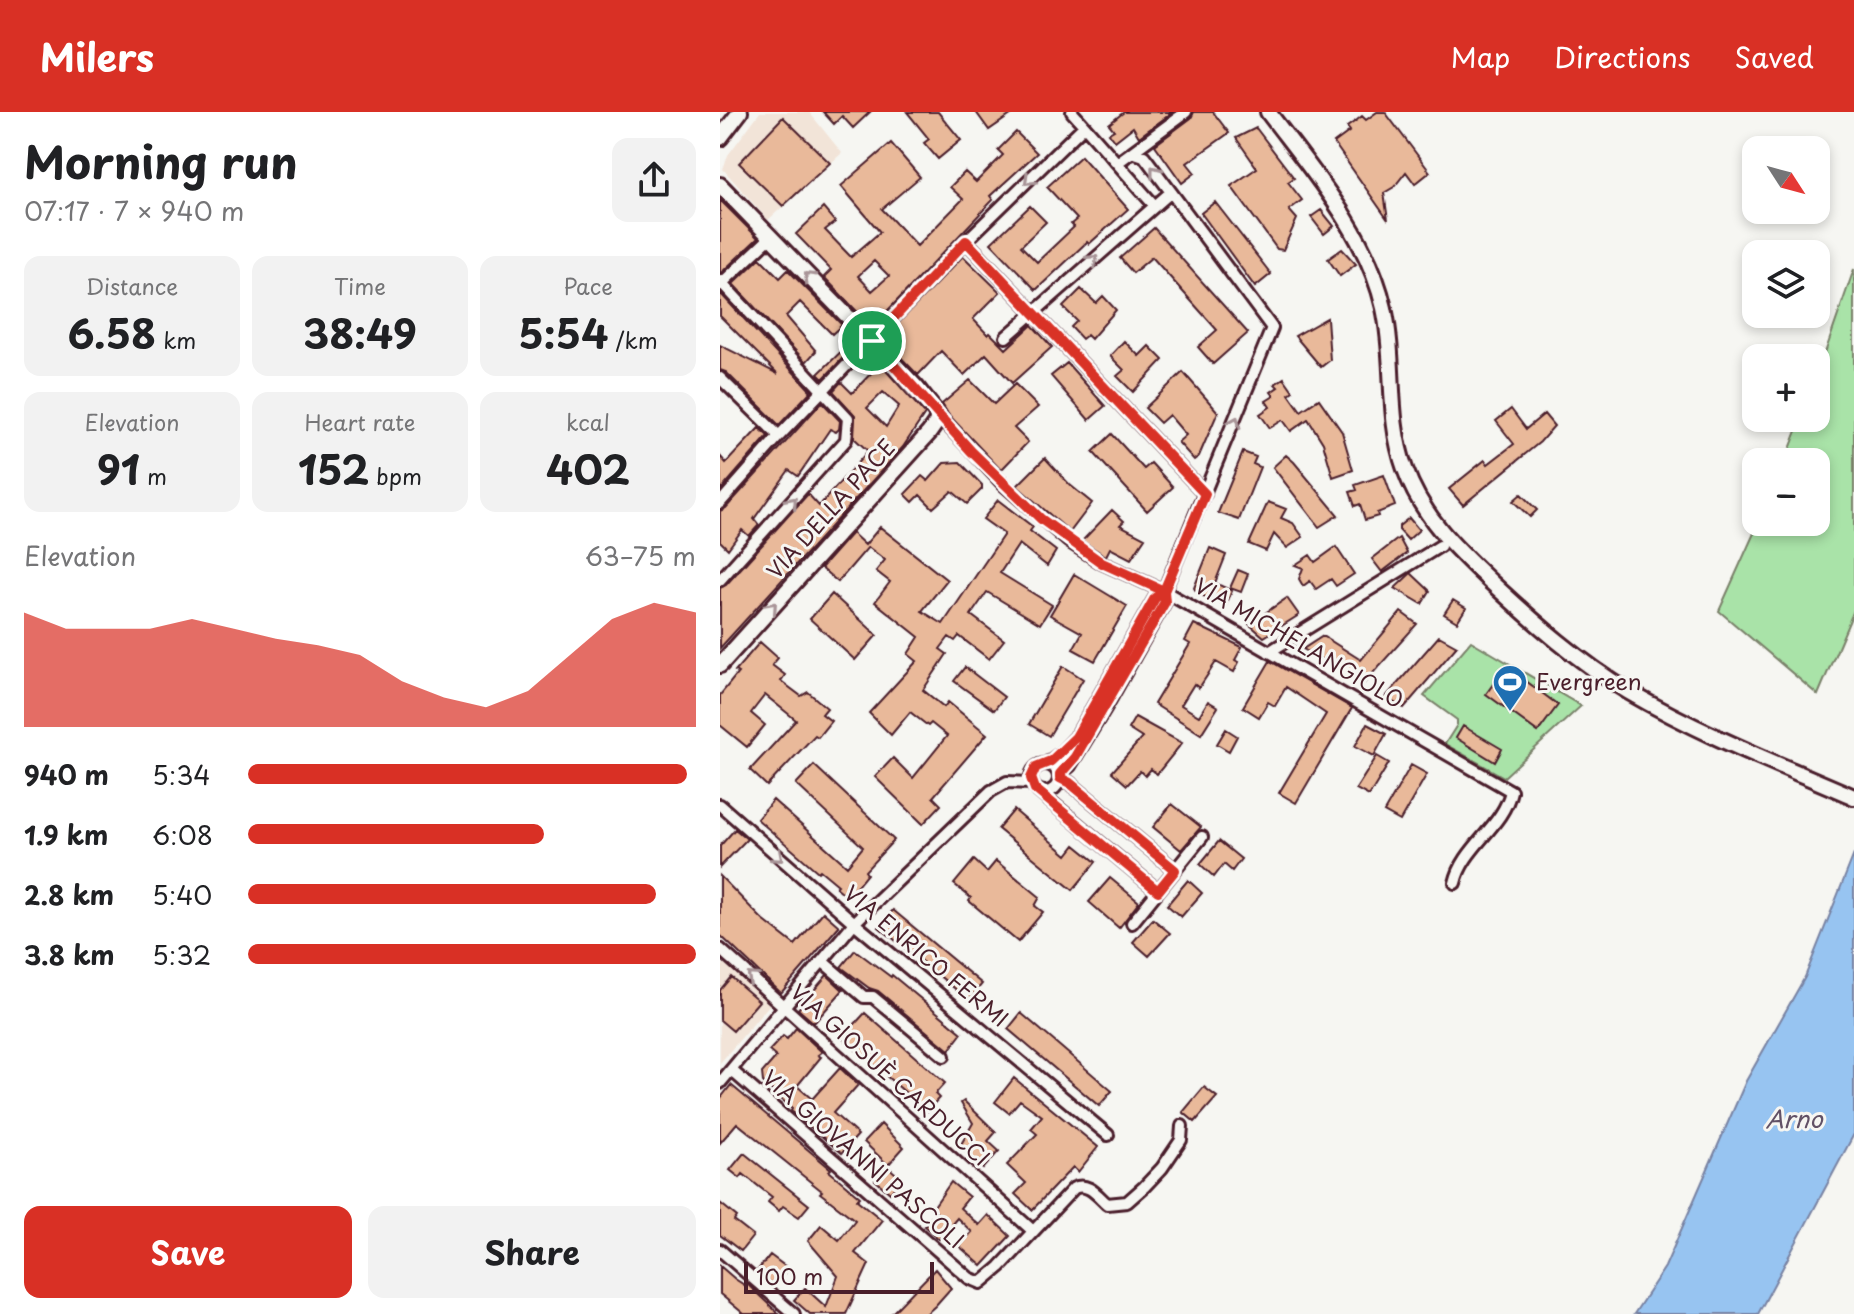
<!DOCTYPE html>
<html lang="en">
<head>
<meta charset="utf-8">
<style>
  :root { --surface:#fff; --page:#f2f2f2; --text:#202124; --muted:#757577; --accent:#d93025 }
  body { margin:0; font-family:"Playpen Sans",sans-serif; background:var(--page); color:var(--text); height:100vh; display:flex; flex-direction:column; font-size:30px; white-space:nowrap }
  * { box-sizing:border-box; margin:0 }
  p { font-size:26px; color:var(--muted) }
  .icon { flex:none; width:44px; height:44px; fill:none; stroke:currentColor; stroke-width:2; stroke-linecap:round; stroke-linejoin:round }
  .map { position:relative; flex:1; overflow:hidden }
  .sheet { display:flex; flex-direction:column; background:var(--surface); width:720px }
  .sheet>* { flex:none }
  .needle { width:52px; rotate:126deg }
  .buttons { position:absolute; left:1022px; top:24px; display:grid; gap:16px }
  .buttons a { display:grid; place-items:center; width:88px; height:88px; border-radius:16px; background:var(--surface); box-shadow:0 4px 12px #0003; font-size:40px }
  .scale { position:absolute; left:24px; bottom:20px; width:190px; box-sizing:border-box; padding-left:8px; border:4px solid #4a1f2b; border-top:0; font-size:22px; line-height:28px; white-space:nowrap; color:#4a1f2b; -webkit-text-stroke:6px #f6f6f2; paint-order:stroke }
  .pin { position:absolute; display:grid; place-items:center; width:68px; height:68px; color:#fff; margin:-34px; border:4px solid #fff; border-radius:50%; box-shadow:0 2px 8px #0007 }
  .round { display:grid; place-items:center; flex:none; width:84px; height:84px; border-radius:16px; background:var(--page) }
  .head { display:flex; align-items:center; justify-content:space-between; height:136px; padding:0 24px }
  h1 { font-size:44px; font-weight:700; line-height:60px }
  .metrics { display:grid; grid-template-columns:repeat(3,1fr); gap:12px; height:136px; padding:8px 24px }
  .metrics div { display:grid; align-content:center; border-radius:16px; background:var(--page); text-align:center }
  .metrics b { font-size:40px; font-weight:700 }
  .metrics small { font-size:22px; font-weight:400 }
  .metrics p { font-size:22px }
  .chart { height:224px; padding:16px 24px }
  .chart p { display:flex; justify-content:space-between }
  .chart svg { width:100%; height:144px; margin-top:8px; fill:var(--accent); opacity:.7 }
  .action { display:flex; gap:16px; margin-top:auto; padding:16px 24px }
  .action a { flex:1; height:92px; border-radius:16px; background:var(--accent); color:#fff; font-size:32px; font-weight:700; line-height:92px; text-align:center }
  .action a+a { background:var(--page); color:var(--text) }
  ul { padding:0 24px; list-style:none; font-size:26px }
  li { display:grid; grid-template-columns:128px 96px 1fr; align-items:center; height:60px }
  li i { height:20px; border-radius:10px; background:var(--accent) }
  header { display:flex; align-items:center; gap:48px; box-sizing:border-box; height:112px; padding:0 40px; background:var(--accent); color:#fff }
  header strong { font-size:38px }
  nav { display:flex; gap:44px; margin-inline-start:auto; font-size:28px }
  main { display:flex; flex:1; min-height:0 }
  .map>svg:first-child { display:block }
  .built { fill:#f2e4d8 }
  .green { fill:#a9e3a8; stroke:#7a816a; stroke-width:2 }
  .water { fill:#97c4f1; stroke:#7882a2; stroke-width:2 }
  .building { fill:#e9b99a; stroke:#4a1f2b; stroke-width:2; fill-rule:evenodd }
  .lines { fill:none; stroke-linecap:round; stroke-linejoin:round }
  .street-casing { stroke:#4a1f2b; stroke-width:16 }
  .secondary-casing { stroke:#4a1f2b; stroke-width:20 }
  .street { stroke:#f6f6f2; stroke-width:10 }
  .secondary { stroke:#f6f6f2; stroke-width:14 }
  .oneway { stroke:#a99598 }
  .route-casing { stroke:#fff; stroke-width:16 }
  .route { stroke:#d93025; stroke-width:10 }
  .labels { text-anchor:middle; stroke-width:6; stroke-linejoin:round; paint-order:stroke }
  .street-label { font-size:22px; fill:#4a1f2b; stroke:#f6f6f2 }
  .poi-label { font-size:22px; fill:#4a1f2b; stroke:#f6f6f2; text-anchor:start }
  .water-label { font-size:24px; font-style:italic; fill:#615166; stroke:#f6f6f2 }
</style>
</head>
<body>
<header>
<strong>Milers</strong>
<nav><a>Map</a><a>Directions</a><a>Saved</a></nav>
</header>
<main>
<section class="sheet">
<div class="head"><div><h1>Morning run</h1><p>07:17 · 7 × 940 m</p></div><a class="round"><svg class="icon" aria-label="share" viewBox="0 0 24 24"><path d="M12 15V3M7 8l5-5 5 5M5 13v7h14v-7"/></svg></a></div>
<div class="metrics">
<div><p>Distance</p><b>6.58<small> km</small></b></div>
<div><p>Time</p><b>38:49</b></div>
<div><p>Pace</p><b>5:54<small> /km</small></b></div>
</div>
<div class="metrics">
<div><p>Elevation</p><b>91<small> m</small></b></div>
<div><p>Heart rate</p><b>152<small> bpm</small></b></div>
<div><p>kcal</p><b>402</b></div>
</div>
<div class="chart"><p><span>Elevation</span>63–75 m</p>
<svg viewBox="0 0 160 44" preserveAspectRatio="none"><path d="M0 44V9L10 14L20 14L30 14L40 11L50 14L60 17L70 19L80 22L90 30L100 35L110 38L120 33L130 22L140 11L150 6L160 9V44z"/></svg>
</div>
<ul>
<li><b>940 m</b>5:34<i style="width:98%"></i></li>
<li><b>1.9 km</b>6:08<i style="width:66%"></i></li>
<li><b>2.8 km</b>5:40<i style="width:91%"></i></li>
<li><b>3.8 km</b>5:32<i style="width:100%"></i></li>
</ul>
<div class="action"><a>Save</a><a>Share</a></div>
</section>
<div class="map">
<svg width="1134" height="1202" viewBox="0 0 1134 1202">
  <rect width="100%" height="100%" fill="#f6f6f2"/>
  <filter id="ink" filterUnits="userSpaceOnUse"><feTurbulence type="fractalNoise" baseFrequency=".0125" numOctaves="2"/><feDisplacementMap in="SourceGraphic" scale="16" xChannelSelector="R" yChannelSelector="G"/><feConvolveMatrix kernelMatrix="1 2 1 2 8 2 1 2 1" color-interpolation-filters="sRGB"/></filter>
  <g filter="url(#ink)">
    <path class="built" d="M40 0H89L122 41 48 108 3 57 8 43Z
      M5 851 50 892 0 951V857Z"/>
    <path class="green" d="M1134 157V498L1098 583 999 499 1039 410H1096V350H1065L1082 306H1096V267Z
      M751 529 861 594 784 665 725 632 737 613V608L704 584Z"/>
    <path class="water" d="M1134 742V1022L1038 1202H914L945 1155 1026 969 1085 865Z"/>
    <path class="building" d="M103 0H150L133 16 122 4 114 12Z
      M187 0H218L241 28 218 47 204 31 209 27Z
      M256 0H295L269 18Z
      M404 0H453L419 25 413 15 395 29 389 21 394 18 389 12Z
      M474 0H493L509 21 467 51 475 61 462 71 435 33 471 6Z
      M657 0H665L710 60 695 72 686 60 674 75 664 81 668 108 614 31 630 19 627 15 637 8 642 4 646 8Z
      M63 5 110 51 63 94 19 51Z
      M536 16 574 66 568 70 582 88 569 98 577 107 563 138 557 137 511 74 537 56 516 26Z
      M296 20 317 41 270 84 273 88 152 215 104 165 111 158 76 122 103 96 115 110 105 118 131 145 160 120 121 74 171 31 200 65 162 97 197 134 243 87 230 75 245 60 256 70 283 43 278 38ZM154 149 169 164 152 179 138 164Z
      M361 44 408 97 369 132 367 130 316 178 271 131 310 94 326 110 301 134 317 150 354 115 351 112 357 107 327 75Z
      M0 88 38 126 1 161H0Z
      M495 90 551 162 535 175 481 101Z
      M601 98 614 114 604 122 591 105Z
      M434 116 528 221 493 252 478 235 497 218 432 145 413 161 400 146Z
      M622 137 636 152 620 164 608 147Z
      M243 144 280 180 253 207 268 223 270 221 286 237 312 213 332 235 292 271 266 242 244 263 221 239 198 263 163 227Z
      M40 146 60 166 68 158 122 213 112 222 80 190 66 204 96 239 86 250 13 172Z
      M361 177 376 191 383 184 396 198 371 227 367 223 362 227 351 215 357 209 343 195Z
      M0 181 91 279 59 313 6 260 0 258V233L58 262 0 204Z
      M607 206 610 248 601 255 575 224Z
      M135 226 138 230 103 267 98 262Z
      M404 229 419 244 429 234 443 248 413 280 397 264 404 258 390 244Z
      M347 251 385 294 369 308 331 264Z
      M160 252 205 302 183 335 0 536V476L6 473 88 382 99 394 148 339 134 326 135 303 113 279 121 270 132 281ZM163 280 179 294 166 315 147 296Z
      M463 260 498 300 479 344 474 348 458 330 466 323 449 303 440 311 425 296Z
      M564 266 573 279 569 282 581 299 599 287 622 320 633 358 613 365 603 331 588 307 571 319 563 308 550 316 540 302 550 295 546 289 554 284 551 280 558 275 555 272Z
      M250 268 274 292 295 272 318 295 294 316 308 330 281 358 228 302 222 292Z
      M102 290 120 309 119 317 116 320 110 317 78 364 69 358 34 407 39 413 29 424 22 418 8 437 0 429V399L6 396Z
      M791 297 806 317 824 302 834 314 820 330 743 393 729 377 765 348 768 352 794 332 776 309Z
      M39 316 48 324 1 378 0 344 6 351Z
      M392 322 424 357 431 351 453 375 427 399 373 340Z
      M523 340 536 345 533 352 540 355 519 408 498 401Z
      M566 343 574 350 618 403 599 415 553 355Z
      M325 346 350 373 372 391 350 420 297 374Z
      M240 350 262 373V377L247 392 232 379 213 396 200 383 193 390 185 382 202 364 208 369 224 351Z
      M664 363 675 394 657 401 658 404 645 408 640 392 635 394 630 380 637 378 635 373Z
      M801 382 817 398 810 405 793 389Z
      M278 388 313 415 310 419 336 439 327 454 299 432 280 461 332 493 320 512 267 480 251 503 284 528 269 547 239 524 235 529 229 525 220 537 227 542 203 578 224 595 228 590 267 622 213 685 221 693 203 712 155 665 173 646 193 666 227 624 211 611 208 614 190 600 171 623 149 601 197 549 188 542 199 525 155 490 170 470 156 459 165 448 148 435 118 470 101 456 132 421 145 433 160 415 227 468 202 499 223 512 284 422 263 407Z
      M548 390 566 397 561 406 573 411 583 425 567 436 554 422 546 439 529 432Z
      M392 398 404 409 400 413 425 426 411 447 390 436 386 444 362 429Z
      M689 406 699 418 688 428 679 418V414Z
      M679 426 687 441 662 460 652 447Z
      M616 435 634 462 616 474 611 467 596 477 590 469 583 474 579 467 583 456 575 453 590 443 595 450Z
      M490 436 506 443 495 471 512 479 506 493 478 482 474 476Z
      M518 458 528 462 521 480 510 476Z
      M691 461 710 479 702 492 675 476Z
      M354 462 407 494 375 549 353 537 362 521 330 503Z
      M112 482 157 523 135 548 90 507Z
      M567 486 579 503 544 525 529 512Z
      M733 488 746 496 737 510 724 502Z
      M681 500 697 512 644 571 583 537 603 524 641 548Z
      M474 512 522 535 515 548 519 550 514 560 496 550 479 576 474 572 461 593 479 604 488 589 498 595 481 622 434 592 470 532 465 529Z
      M719 524 737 534 684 596 665 586Z
      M40 530 58 546 52 553 65 563 61 569 81 584 88 580 107 596 102 602 111 609 98 625 95 623 47 674 30 658 76 608 45 583 31 601 45 613 27 635 0 613V583L18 561 15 559Z
      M550 549 632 596 576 691 559 681 606 602 566 575 555 594 548 590 539 605 523 595Z
      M343 554 363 567 329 624 309 612Z
      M786 554 838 593 818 620 766 582Z
      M245 555 284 585 274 598 234 569Z
      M415 605 462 631 437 662 431 657 425 664 420 659 407 673 392 660 422 626 408 617Z
      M647 612 666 622 654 644 635 634Z
      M743 614 782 637 775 650 736 626Z
      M506 617 517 624 509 639 497 632Z
      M657 644 669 651 649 684 636 677Z
      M94 653 174 728 145 759 147 762 128 785 116 775 118 773 100 758 98 760 37 707 53 688 127 754 143 735 76 672Z
      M691 653 707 662 680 709 664 700Z
      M452 692 481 715 461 738 433 715Z
      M294 698 347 743 355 733 376 750 353 778 278 717Z
      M15 717 27 727 0 755V734Z
      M499 729 521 747 512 759 504 752 494 765 480 752Z
      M254 748 267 760 276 749 320 785 315 794 323 800 298 830 249 789 251 786 234 772Z
      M0 764 43 808 75 833 103 800 119 814 61 881 0 823Z
      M390 766 419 790 399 816 369 790Z
      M468 768 482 781 461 805 447 793Z
      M173 798 262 872 249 888 159 815Z
      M433 807 450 821 429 844 413 830Z
      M135 838 171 865 172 863 242 921 229 938 158 879 149 876 121 855Z
      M107 863 123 878 94 911 78 897Z
      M11 865 39 889 13 919 0 908V878Z
      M145 901 225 971 215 982 219 986 207 999 122 926Z
      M301 901 392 979 379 994 288 917Z
      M76 916 102 940 98 943 101 945 77 974 92 987 120 956 138 973 113 1001 138 1023 122 1041 71 999 72 997 43 970 42 961 56 945 49 939 63 924 67 927Z
      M294 966 378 1035 358 1060 353 1055 312 1098 295 1082 306 1071 287 1053 317 1022 311 1017 322 1004 300 988 289 1001 275 990Z
      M11 973 111 1057 109 1059 140 1085 137 1088 162 1108 135 1141 149 1152 126 1202H90L74 1188 85 1176 106 1195 118 1164 88 1129 101 1113 119 1128 135 1108 100 1081 102 1079 17 1011 0 1031V987Z
      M484 975 497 985 475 1010 463 1000Z
      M244 989 276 1020 268 1029 279 1039 263 1057 240 1034 253 1011 241 991Z
      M161 1012 184 1035 168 1053 144 1030Z
      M24 1041 89 1093 79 1105 63 1094 59 1099 48 1090 52 1085 23 1062 20 1066 10 1058Z
      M167 1054 182 1067 170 1081 155 1068Z
      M231 1070 249 1085 240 1096 259 1113 268 1103 290 1124 262 1154 239 1134 252 1120 237 1106 219 1127 204 1114 216 1100 212 1097Z
      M0 1091 17 1105 14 1109 33 1124 21 1139 0 1123Z
      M50 1143 66 1155 62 1160 64 1161 54 1174 37 1159Z
      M0 1154 15 1167 26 1174 27 1172 59 1202H24L0 1182Z
      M215 1157 231 1176 215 1194 206 1202H171Z"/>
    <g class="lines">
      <g class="street-casing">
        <path id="street" d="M352 0C380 31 407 63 435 94L451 80 424 44 412 40 397 51
          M412 40 466 0
          M246 129 485 382
          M0 169 128 306 126 328 0 468
          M0 173 50 126
          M286 225 435 94
          M0 266 59 324
          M218 303 283 372 348 429 382 451 444 479 791 679C783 715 743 735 735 771
          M0 391 59 324 246 129 364 14
          M549 540 720 434
          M311 666a14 14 0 1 1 28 0a14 14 0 1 1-28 0Z
          M326 652 341 641 356 625 435 486 444 479
          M340 662 350 654 386 595 445 490 444 479 552 216 451 80
          M340 666 350 671 455 758
          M318 679 438 779
          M0 693 139 815 388 1023
          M412 811 482 725
          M0 837 313 1119
          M102 849 144 885H153L224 944
          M11 958 249 1166 261 1171 280 1155 354 1076C368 1070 377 1083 387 1092L407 1090 424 1075 442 1056 461 1028 462 1014
          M0 971 134 811 271 679 287 670 311 671
          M0 1138 74 1202"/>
      </g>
      <g class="secondary-casing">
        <path id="secondary" d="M548 0C593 60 647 121 664 196 676 249 666 305 685 357 702 405 736 437 772 471 815 511 859 550 909 580 981 622 1058 652 1134 685
          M0 26 20 0
          M0 73 196 275 218 303 216 311 209 321 0 553"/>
      </g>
      <use href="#street" class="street"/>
      <use href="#secondary" class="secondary"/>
    </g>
    <defs><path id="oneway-chevron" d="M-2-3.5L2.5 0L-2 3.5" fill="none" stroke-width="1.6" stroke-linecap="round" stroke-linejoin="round" transform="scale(2)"/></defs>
    <g class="oneway">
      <use href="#oneway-chevron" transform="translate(435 59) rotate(-128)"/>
      <use href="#oneway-chevron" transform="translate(309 68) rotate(136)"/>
      <use href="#oneway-chevron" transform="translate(373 148) rotate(-41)"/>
      <use href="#oneway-chevron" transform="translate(89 165) rotate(-135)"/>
      <use href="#oneway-chevron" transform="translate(515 310) rotate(-67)"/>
      <use href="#oneway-chevron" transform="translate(72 390) rotate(-49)"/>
      <use href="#oneway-chevron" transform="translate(52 495) rotate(-48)"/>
      <use href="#oneway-chevron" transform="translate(58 745) rotate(41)"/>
      <use href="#oneway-chevron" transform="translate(32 865) rotate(-138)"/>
    </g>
  </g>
  <g class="lines" filter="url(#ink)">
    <g class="route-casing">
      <path id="route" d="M152 229 251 339 321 407 382 451 444 479 435 486 356 625 331 649 316 655 311 666 315 677 438 779 455 758 350 671 340 666V662L355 645 445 490 444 479 485 382 246 129 152 229"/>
    </g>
    <use href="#route" class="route"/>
  </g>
  <defs>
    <g id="stadium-pin" transform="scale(1.8)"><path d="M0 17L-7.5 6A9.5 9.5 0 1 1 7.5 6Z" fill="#1f6fb2" stroke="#f6f6f2"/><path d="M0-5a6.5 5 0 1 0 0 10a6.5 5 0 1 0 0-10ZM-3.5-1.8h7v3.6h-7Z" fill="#fff"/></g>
  </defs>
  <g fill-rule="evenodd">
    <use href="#stadium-pin" x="790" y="570"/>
  </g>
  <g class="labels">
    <g class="street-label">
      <text transform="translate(111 397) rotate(-48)" y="8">VIA DELLA PACE</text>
      <text transform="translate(579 531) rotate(30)" y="8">VIA MICHELANGIOLO</text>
      <text transform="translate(206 844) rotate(40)" y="8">VIA ENRICO FERMI</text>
      <text transform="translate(170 963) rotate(42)" y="8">VIA GIOSUÈ CARDUCCI</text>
      <text transform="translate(143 1047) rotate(41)" y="8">VIA GIOVANNI PASCOLI</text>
    </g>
    <g class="poi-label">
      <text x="816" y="578">Evergreen</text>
    </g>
    <g class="water-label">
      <text x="1074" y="1016">Arno</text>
    </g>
  </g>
</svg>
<div class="buttons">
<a><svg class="needle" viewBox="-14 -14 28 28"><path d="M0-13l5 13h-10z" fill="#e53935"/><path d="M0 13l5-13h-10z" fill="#757577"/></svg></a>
<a><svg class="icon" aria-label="layers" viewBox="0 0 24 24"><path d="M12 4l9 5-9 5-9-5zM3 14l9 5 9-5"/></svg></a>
<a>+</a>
<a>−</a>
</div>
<div class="scale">100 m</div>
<div class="pin" style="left:152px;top:229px;background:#1e9e55"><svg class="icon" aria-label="arrive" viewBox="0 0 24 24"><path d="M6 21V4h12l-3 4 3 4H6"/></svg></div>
</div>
</main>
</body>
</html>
